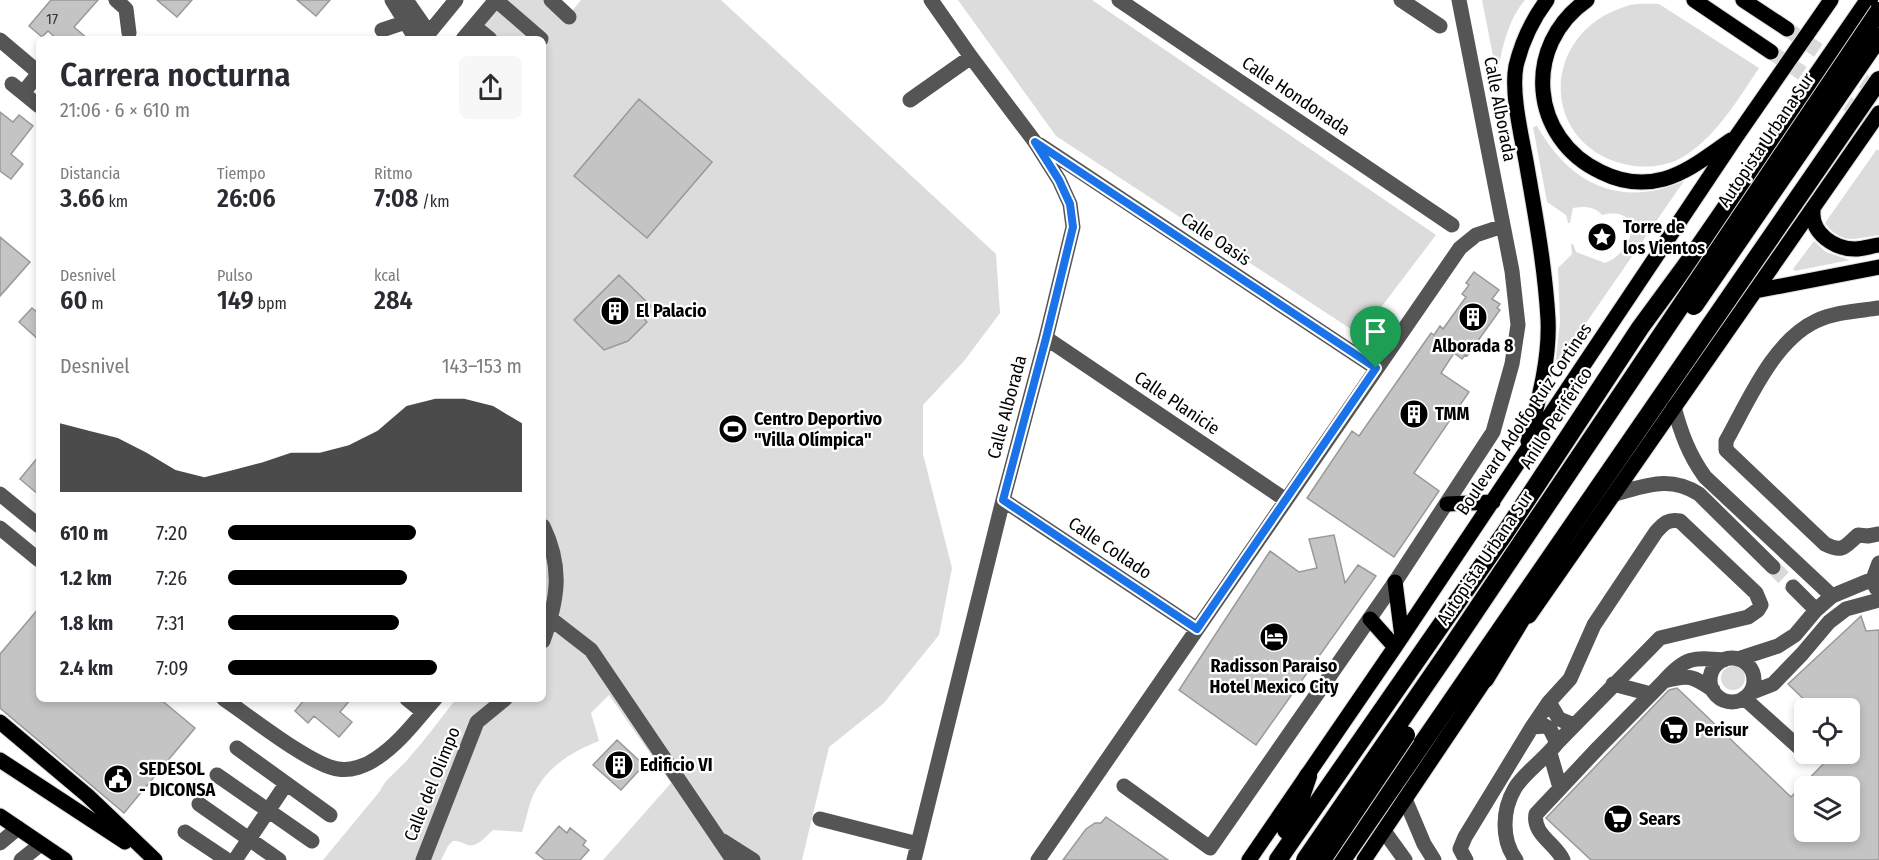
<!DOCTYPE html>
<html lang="es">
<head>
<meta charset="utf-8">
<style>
  :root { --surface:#fff; --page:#f7f7f7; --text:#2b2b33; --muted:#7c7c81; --accent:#000 }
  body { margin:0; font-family:"Fira Sans Condensed",sans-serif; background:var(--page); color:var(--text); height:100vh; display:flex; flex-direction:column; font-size:22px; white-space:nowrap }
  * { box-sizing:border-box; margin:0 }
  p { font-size:20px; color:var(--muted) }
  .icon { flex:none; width:33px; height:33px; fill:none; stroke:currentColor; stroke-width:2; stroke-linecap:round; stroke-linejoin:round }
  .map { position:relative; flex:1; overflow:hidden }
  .details { position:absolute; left:36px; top:36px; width:510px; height:666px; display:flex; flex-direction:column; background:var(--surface); border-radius:9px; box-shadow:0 3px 9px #0003 }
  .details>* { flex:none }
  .buttons { position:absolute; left:1794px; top:698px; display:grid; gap:12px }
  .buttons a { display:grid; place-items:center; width:66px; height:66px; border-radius:9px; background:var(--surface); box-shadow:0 3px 9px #0003; font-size:30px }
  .pin { position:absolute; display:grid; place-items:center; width:51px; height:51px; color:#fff; margin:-62px -26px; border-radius:50% 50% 50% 0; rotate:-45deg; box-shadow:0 0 6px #0007 }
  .pin .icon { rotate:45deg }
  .round { display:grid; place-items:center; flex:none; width:63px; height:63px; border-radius:9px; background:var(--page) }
  .headline { display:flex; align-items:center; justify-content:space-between; height:102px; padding:0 24px }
  h1 { font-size:33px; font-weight:600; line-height:45px }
  .stats { display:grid; grid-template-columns:repeat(3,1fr); gap:9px; height:102px; padding:6px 24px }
  .stats div { display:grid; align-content:center }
  .stats b { font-size:26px; font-weight:600 }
  .stats small { font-size:16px; font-weight:400 }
  .stats p { font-size:16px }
  .chart { height:168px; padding:12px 24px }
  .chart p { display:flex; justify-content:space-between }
  .chart svg { width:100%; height:108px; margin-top:6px; fill:var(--accent); opacity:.7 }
  ul { padding:0 24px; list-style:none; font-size:20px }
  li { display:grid; grid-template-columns:96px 72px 1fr; align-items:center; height:45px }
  li i { height:15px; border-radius:8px; background:var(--accent) }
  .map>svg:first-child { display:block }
  .green { fill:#dcdcdc }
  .building { fill:#c4c4c4; stroke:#999; stroke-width:1.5; fill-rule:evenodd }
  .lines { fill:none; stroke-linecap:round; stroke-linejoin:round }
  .minor-tunnel { stroke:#d9d9d9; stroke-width:15; stroke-dasharray:15 8; stroke-linecap:butt }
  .major-tunnel { stroke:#d9d9d9; stroke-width:15; stroke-dasharray:15 8; stroke-linecap:butt }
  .major-casing { stroke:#dbdbdb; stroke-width:17 }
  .highway-casing { stroke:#dbdbdb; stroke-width:20 }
  .minor { stroke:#555; stroke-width:15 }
  .major { stroke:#000; stroke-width:15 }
  .highway { stroke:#000; stroke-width:18 }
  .highway-bridge-casing { stroke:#dbdbdb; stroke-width:20; stroke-linecap:butt }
  .highway-bridge { stroke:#000; stroke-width:18 }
  .route-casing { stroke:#fff; stroke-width:12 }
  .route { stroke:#1a73e8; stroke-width:8 }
  .labels { text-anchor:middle; stroke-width:4.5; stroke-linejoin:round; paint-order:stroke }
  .number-label { font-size:15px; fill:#313131 }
  .street-label { font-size:18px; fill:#000; stroke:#fff }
  .poi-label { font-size:18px; font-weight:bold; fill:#000; stroke:#fff; text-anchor:start }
</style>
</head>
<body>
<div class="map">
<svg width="1879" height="860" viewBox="0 0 1879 860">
  <rect width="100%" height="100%" fill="#fff"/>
  <path class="green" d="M486 0H559L572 11 581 0H721L996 254 1000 313 964 361 923 405V454L952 568 939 635 884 703 829 747 802 860H603L671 783 609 695 591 713 599 741C574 751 551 764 537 788 529 800 527 818 522 832L493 830C486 836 477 848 468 845 462 843 460 841 453 841L448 846 441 860H323L380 791C385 779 399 770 408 759 425 740 440 719 456 699H543V39H454Z
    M958 0H1092L1436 235 1360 335 1056 136Z
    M1482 0H1525C1507 21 1502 50 1497 76Z
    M1659 4 1759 68C1739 98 1717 135 1686 155 1672 165 1651 168 1634 166 1539 152 1536 33 1627 6 1636 3 1649 4 1659 4Z
    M1537 126C1570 184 1620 209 1684 181L1555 368 1560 322 1558 268 1572 254 1571 244H1573L1576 252 1605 263C1635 252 1646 205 1602 215 1595 206 1583 206 1573 208L1570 223H1568L1566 215 1547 202 1533 127Z
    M1877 149 1879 151V235C1855 239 1841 245 1825 223Z
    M1814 241 1826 252 1850 260 1795 271 1793 269Z
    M1721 678a12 12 0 1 1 24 0a12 12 0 1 1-24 0Z"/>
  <path class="building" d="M51 0H98L74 27 88 39H57L48 31 42 37 29 26Z
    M157 0H192L177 17Z
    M297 0H330L316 16Z
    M639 99 712 162 647 238 574 176Z
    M0 112 13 122 19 115 33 126 11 154 23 164 11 179 0 171Z
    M0 237 30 262 0 296Z
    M1474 272 1499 290 1492 299 1500 304 1497 308 1500 310 1467 356 1465 355 1462 359 1454 353 1441 373 1469 392 1414 473 1439 491 1394 557 1307 498 1352 431 1359 436 1431 333 1434 335 1440 326 1443 329 1466 297 1462 294 1469 285 1466 283Z
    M619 275 651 306 641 316 647 322 628 341 604 350 574 320Z
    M32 308 39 314V340L19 322Z
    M39 456V495L20 479Z
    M1334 535 1345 583 1358 565 1376 576 1256 745 1179 690 1270 551 1299 572 1317 568 1309 539Z
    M39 608V699H160L195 728 124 813 0 708V654Z
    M1861 616 1866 631 1879 630V860H1591L1546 818 1669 690 1677 688 1791 797 1834 753H1850V708H1813L1788 684ZM1804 786H1850V831H1804Z
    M305 699H351L340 712 352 722 339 737 314 716 308 723 295 711Z
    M617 740 644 765 621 790 593 765Z
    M1106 817 1168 860H1063L1086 829 1095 823H1101Z
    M559 826 567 833 570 828 586 841 583 845 589 850 580 860H545L536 853Z"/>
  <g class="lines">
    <path class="minor-tunnel" d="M1773 567 1793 587"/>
    <path class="major-tunnel" d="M1787 29 1879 92
      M1771 52 1879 125"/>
    <g class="major-casing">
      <path id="major" d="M1587 0C1522 45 1530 139 1601 172 1621 182 1642 185 1664 179 1689 172 1710 154 1731 140
        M1694 0 1771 52
        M1743 0 1787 29
        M1813 211C1811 233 1834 249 1855 249 1863 249 1871 246 1879 245
        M1755 291 1879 267
        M1528 441C1538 402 1550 360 1548 319 1545 266 1535 213 1526 161 1521 134 1511 92 1516 66 1522 41 1532 20 1547 0
        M1447 504 1493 502
        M1395 582 1402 637
        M1529 616 1879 113
        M1370 619 1395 647
        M0 722 88 796 155 860
        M0 760 125 842
        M0 816 65 860
        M1249 860 1395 647 1736 137 1831 0
        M1364 860 1491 671"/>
    </g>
    <g class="highway-casing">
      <path id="highway" d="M1485 679 1531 603
        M1286 830 1294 817 1308 776
        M1278 860 1505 533 1640 328 1687 264 1869 0
        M1342 860 1879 80"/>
    </g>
    <path class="minor" d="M116 0 126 9 129 33
      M392 0 416 39
      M406 0 429 33
      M496 0 541 39
      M551 0 569 17
      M1119 0 1452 225
      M1401 0 1440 26
      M474 26 490 39
      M382 30 406 22
      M424 39 456 0
      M463 39 496 0
      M0 40 39 73 23 93
      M12 84 39 106
      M910 100 971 57
      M1040 145 1376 368
      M1879 308C1858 311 1835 312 1816 321 1773 341 1748 402 1726 441V450L1825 544C1843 553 1844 547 1858 535L1868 536 1879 534
      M1046 338 1286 500
      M1674 407C1681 433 1689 455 1705 477L1832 596
      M0 494 39 526
      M1614 494C1646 486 1669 475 1699 494L1773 567
      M1003 500 1197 629
      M543 526C563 567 558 599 543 641
      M0 528 39 560
      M1793 587 1816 610
      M1876 588 1873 579 1879 563
      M551 619 591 650 733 860
      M1710 680a22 22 0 1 1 44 0a22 22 0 1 1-44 0Z
      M1738 659 1778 646 1795 635 1816 610 1832 596 1873 579
      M1613 684 1651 694
      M1713 690C1693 676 1689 674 1664 681 1685 657 1693 657 1724 660
      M1750 693 1773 684 1802 654 1829 622 1846 609 1879 600
      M1744 698 1804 752
      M224 699C249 716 312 766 338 769 351 771 366 766 377 758 400 743 417 719 435 699
      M407 699 423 712
      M1549 702 1559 719 1574 725
      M1532 727 1545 726 1550 729 1557 743
      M237 748 330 815
      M1550 753 1560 788
      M217 775 312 841
      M1124 786 1210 848 1395 582 1493 432 1512 364 1518 325 1512 271 1459 0
      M1405 799 1424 844 1434 860
      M199 804 279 860
      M820 819 918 844
      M1384 831 1405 860
      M185 832 227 860
      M723 841 753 860
      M0 843 18 828
      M21 860 41 844
      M235 860 286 784
      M423 860 477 722 505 699
      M914 860 1003 500 1046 338 1073 227 1070 204 1059 180 1035 142 971 57 931 0
      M1038 860 1460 248 1476 235 1503 226
      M1466 860 1460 849 1465 837 1532 727 1549 702 1570 679 1594 625 1656 532C1664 523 1668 519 1680 521L1756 593 1761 605 1758 610 1748 617 1660 638 1557 743C1545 759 1524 773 1515 788 1502 810 1501 840 1516 860
      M1563 860C1556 844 1532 834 1536 814L1598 748 1664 681"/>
    <use href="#major" class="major"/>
    <use href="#highway" class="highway"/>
    <g class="highway-bridge-casing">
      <path id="highway-bridge" d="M1694 306 1879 37
        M1305 860 1448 652 1879 11
        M1322 860 1406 735"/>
    </g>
    <use href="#highway-bridge" class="highway-bridge"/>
  </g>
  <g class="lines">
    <g class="route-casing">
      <path id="route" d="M1035 142 1376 368 1197 629 1003 500 1046 338 1073 227 1070 204 1059 180Z"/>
    </g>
    <use href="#route" class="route"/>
  </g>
  <defs>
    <g id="sight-disc" transform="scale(1.5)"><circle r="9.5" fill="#000" stroke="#fff"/><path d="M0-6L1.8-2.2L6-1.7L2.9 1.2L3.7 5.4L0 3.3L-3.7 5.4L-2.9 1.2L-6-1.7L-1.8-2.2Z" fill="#fff"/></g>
    <g id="building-disc" transform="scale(1.5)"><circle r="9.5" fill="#000" stroke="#fff"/><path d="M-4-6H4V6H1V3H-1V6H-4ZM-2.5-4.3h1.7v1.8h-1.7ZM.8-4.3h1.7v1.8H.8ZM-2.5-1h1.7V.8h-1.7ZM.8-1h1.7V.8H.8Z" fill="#fff"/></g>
    <g id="stadium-disc" transform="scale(1.5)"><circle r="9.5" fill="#000" stroke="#fff"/><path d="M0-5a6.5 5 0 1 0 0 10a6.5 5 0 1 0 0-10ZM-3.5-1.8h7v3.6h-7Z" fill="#fff"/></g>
    <g id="hotel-disc" transform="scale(1.5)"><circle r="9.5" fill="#000" stroke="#fff"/><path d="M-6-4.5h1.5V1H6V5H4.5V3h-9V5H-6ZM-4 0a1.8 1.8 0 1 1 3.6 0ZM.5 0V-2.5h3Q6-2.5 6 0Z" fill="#fff"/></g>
    <g id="supermarket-disc" transform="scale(1.5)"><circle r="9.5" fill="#000" stroke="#fff"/><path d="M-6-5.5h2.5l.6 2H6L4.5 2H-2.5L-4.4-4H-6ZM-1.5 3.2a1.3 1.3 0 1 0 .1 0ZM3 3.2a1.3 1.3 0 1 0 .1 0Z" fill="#fff"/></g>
    <g id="civic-disc" transform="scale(1.5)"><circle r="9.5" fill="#000" stroke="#fff"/><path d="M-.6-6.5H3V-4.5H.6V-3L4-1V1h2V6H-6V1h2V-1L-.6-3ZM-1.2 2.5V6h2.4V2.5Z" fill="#fff"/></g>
  </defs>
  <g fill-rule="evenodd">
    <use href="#sight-disc" x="1602" y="237"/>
    <use href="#building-disc" x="615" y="311"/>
    <use href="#building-disc" x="1473" y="317"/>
    <use href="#building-disc" x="1414" y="414"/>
    <use href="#stadium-disc" x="733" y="429"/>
    <use href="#hotel-disc" x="1274" y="637"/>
    <use href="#supermarket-disc" x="1674" y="730"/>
    <use href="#building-disc" x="619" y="765"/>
    <use href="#civic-disc" x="118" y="779"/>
    <use href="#supermarket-disc" x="1618" y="819"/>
  </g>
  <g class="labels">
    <g class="number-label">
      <text x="52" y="24">17</text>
    </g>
    <g class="street-label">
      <text transform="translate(1296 96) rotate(34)" y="6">Calle Hondonada</text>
      <text transform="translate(1500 109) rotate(79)" y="6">Calle Alborada</text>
      <text transform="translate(1766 140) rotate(-56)" y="6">Autopista Urbana Sur</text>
      <text transform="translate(1216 239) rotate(34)" y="6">Calle Oasis</text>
      <text transform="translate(1177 403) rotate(34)" y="6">Calle Planicie</text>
      <text transform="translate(1007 407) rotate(-75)" y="6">Calle Alborada</text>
      <text transform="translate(1556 418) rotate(-57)" y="6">Anillo Periférico</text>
      <text transform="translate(1524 419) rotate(-56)" y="6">Boulevard Adolfo Ruiz Cortines</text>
      <text transform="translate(1110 548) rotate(34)" y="6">Calle Collado</text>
      <text transform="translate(1485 558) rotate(-56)" y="6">Autopista Urbana Sur</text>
      <text transform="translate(432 784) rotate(-68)" y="6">Calle del Olimpo</text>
    </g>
    <g class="poi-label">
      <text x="1623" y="233">Torre de<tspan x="1623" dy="21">los Vientos</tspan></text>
      <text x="636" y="317">El Palacio</text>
      <text x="1473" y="352" text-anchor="middle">Alborada 8</text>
      <text x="1435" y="420">TMM</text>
      <text x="754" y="425">Centro Deportivo<tspan x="754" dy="21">"Villa Olímpica"</tspan></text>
      <text x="1274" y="672" text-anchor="middle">Radisson Paraiso<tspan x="1274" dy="21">Hotel Mexico City</tspan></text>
      <text x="1695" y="736">Perisur</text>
      <text x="640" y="771">Edificio VI</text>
      <text x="139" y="775">SEDESOL<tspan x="139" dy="21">- DICONSA</tspan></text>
      <text x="1639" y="825">Sears</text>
    </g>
  </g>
</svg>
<div class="buttons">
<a><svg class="icon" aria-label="locate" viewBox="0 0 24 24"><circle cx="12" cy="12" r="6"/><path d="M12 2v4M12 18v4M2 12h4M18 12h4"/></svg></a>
<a><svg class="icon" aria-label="layers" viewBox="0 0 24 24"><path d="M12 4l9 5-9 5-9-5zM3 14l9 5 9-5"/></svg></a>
</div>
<div class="pin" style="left:1376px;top:368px;background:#1e9e55"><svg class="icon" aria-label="arrive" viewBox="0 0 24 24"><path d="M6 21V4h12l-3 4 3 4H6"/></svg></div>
<section class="details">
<div class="headline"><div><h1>Carrera nocturna</h1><p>21:06 · 6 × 610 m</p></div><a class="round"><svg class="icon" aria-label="share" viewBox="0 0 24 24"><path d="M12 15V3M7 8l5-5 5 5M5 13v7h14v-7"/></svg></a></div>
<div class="stats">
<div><p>Distancia</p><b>3.66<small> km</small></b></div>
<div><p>Tiempo</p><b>26:06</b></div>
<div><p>Ritmo</p><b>7:08<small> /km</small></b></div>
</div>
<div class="stats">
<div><p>Desnivel</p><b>60<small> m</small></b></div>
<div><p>Pulso</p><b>149<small> bpm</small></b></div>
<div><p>kcal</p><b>284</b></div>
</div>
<div class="chart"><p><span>Desnivel</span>143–153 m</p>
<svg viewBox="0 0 160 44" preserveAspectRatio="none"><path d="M0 44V16L10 19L20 22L30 28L40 35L50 38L60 35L70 32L80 28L90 28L100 25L110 19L120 9L130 6L140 6L150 9L160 16V44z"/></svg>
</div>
<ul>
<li><b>610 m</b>7:20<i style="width:64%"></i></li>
<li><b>1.2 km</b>7:26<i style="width:61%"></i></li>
<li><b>1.8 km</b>7:31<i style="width:58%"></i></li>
<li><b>2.4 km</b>7:09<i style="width:71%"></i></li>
</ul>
</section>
</div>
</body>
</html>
